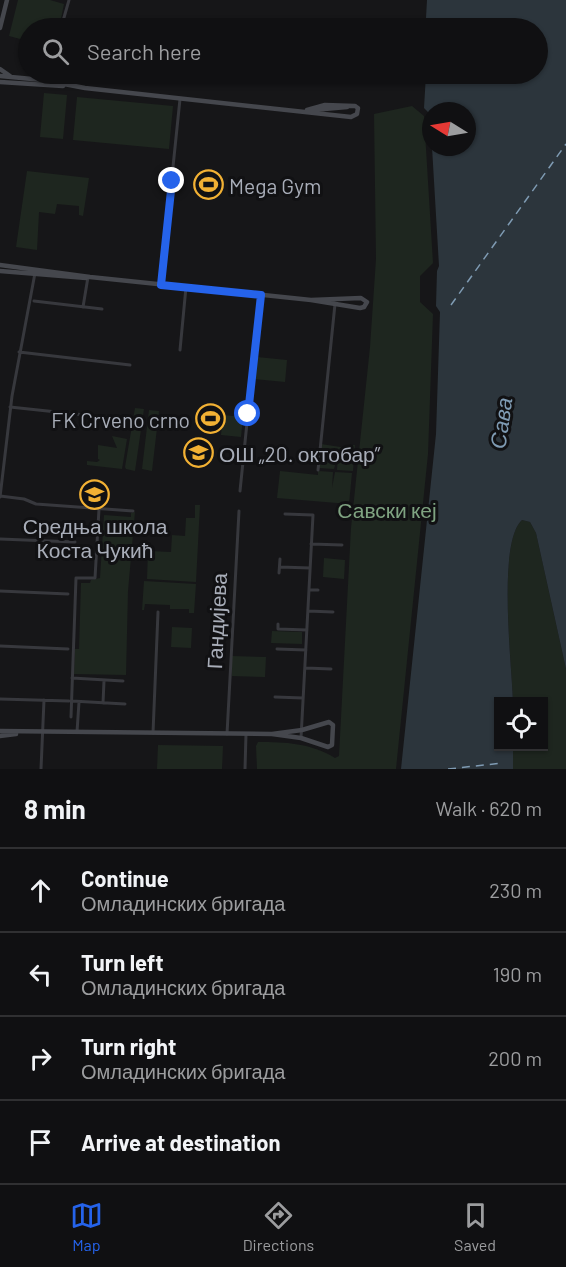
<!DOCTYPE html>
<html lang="en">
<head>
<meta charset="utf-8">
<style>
  body { margin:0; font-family:Barlow,sans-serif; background:#1e1e20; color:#f1f3f6 }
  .controls { position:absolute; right:18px; bottom:18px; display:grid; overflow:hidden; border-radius:0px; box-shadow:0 2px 4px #0004 }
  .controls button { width:54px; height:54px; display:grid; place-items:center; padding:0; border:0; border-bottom:2px solid #303032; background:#101012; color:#f1f3f6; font:30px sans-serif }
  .compass { position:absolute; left:422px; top:102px; width:54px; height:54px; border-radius:50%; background:#101012; box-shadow:0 2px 4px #0004; rotate:281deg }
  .stop { position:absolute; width:18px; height:18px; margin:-14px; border:4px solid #2563eb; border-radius:50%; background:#fff }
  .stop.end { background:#2563eb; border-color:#fff; box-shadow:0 2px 6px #0008 }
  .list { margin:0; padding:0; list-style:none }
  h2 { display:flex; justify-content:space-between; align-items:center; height:78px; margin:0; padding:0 24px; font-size:26px }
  h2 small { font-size:20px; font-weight:400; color:#9c9d9f }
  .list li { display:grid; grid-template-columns:39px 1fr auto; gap:18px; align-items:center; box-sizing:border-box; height:84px; padding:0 24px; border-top:2px solid #303032 }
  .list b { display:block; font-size:22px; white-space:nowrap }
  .list p { margin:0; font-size:20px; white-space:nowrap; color:#9c9d9f }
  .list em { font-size:20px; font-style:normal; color:#9c9d9f }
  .icon { flex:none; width:33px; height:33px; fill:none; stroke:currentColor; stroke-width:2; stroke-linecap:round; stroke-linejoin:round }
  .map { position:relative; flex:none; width:566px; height:769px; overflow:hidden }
  .search { position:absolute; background:#101012; box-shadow:0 2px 4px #0004; left:18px; right:18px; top:18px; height:66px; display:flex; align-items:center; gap:15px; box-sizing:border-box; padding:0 21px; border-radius:33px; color:#9c9d9f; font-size:22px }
  .sheet { height:414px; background:#101012 }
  nav { display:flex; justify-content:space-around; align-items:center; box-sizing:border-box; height:84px; border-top:2px solid #303032; background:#101012; font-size:16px; color:#9c9d9f }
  nav a { display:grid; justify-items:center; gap:3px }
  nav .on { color:#2563eb }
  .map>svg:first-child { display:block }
</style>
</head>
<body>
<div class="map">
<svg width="566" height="769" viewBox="0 0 566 769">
  <rect width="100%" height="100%" fill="#161618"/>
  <!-- green -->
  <path fill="#1e261f" d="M18 0H50L64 4 59 28H28V41L9 36Z
    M44 93 67 95 63 139 40 137Z
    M77 97 173 106 169 149 73 140Z
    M412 106 424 116 433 263 420 276V302L433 314 428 454 396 769H257L256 746 258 742C285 742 311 743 335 758L339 756 351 528 370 347 376 259 374 114Z
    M27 171 89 178 83 216 79 215V206L57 204 55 214 39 212 37 250 16 247Z
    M257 357 287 360 285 382 254 379Z
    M135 408 144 409 135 471 126 469 125 467Z
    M149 410 159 411 152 471 142 469Z
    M223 415 243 417 241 437 221 435Z
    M112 436 127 439 122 469 87 465V461L97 462 100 460 98 459V445L117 448Z
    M321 444 347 448 348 445H355L353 471 337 470 338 454 334 469 319 468Z
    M280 471 318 475V471L333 472 332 488 335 472 352 473 349 504 277 498Z
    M195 505H200L196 582 147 579 148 551 171 552 172 535 185 536 186 518H195Z
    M135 512 128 591 126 675 74 674 75 649H79L81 583H90L91 580 100 578 104 515 131 517V513Z
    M522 520 530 522 536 533 566 669V769H513V747L544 746V702L513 701C512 666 497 543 522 520Z
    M324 558 345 560 344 579 323 577Z
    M144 581 196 584 194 613H189V609H170V605L145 604 144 610H142Z
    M172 627 192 628 191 648 171 647Z
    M272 631 302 632V644L271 643Z
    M232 656 266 657 265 677 232 676Z
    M158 745 223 746 222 769H157Z"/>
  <!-- water -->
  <path fill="#2c353c" d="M427 0H566V669L536 533 530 522 522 520C497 543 512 666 513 701L498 702V746L513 747V769H401L436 434 440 312 436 306 437 271 439 266 432 147H467V111H431V132L430 114 424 108 426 74H538V28H430L426 18Z"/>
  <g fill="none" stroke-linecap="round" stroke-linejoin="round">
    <!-- ferry -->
    <path stroke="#7f9bb3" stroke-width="1.5" stroke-dasharray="8 6" stroke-linecap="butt" d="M451 305 566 144
      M448 769 503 763"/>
    <!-- street -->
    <path stroke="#37383d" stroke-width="3" d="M61 28 69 0
      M48 81 50 74
      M161 283 180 99
      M34 301 102 309
      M83 307 88 277
      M180 350 186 287
      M19 352 130 365
      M10 407 122 419
      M318 470 335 304
      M240 491 260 296
      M0 496 24 499 36 504 133 511
      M0 497 12 396 35 273
      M285 514 313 515 301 738
      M0 539 75 542
      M311 544 342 545
      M280 567 310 568
      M279 573 280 559
      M309 590H318
      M0 591 68 594
      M308 611 333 612
      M278 624V629L307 630
      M0 646 68 649
      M277 649 306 650
      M306 668 331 669
      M72 678 123 681
      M275 697 303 698
      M0 699 69 701
      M72 701 125 704
      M103 703 104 681
      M71 717 76 578H95L99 509
      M77 732 79 702
      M153 733 158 612
      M227 734 239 511
      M41 769 44 700
      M245 769 246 734"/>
    <!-- secondary -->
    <path stroke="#45474d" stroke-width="4.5" d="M0 28 7 0
      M0 69 10 76
      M0 76 43 80 85 88 351 117 357 114 358 108 355 106
      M0 82 63 86
      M307 110 325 105 355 106
      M313 110 347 107
      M0 265 90 277 311 300 360 308 364 307 367 302 361 298 311 300
      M0 271 86 278
      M0 731 272 734 302 730 329 722 333 725 332 745 328 747 301 738 272 734
      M0 736 16 734"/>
  </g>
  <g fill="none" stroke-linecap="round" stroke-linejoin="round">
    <!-- route -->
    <path stroke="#2563eb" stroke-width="8" d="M172 181 161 285 261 295 248 414"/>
  </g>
  <!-- icons -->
  <defs>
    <symbol id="stadium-ring" viewBox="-11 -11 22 22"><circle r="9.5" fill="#111113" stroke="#f2b134" stroke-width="1.5"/><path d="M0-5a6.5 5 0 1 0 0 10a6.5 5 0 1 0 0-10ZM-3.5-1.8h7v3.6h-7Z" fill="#f2b134"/></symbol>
    <symbol id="school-ring" viewBox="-11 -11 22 22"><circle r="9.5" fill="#111113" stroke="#f2b134" stroke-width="1.5"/><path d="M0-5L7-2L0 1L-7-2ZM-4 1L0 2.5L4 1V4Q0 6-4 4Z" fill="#f2b134"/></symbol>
  </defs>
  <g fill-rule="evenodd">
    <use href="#stadium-ring" x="192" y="168" width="33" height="33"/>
    <use href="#stadium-ring" x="194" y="402" width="33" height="33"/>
    <use href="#school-ring" x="182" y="436" width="33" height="33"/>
    <use href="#school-ring" x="78" y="478" width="33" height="33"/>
  </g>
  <g text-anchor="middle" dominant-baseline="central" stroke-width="6" stroke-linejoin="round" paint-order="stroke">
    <!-- poi labels -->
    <g font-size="21" fill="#a8adb8" stroke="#111113" text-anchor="start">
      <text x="229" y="185">Mega Gym</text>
      <text x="190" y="419" text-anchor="end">FK Crveno crno</text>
      <text x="219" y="453">ОШ „20. октобар”</text>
      <text x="95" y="525" text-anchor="middle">Средња школа<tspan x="95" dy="24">Коста Чукић</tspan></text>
    </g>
    <!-- park labels -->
    <g font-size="21" fill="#7fa381" stroke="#111113">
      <text x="387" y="509">Савски кеј</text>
    </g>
    <!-- street labels -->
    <g font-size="21" fill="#a8adb8" stroke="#111113">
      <text transform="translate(216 621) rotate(-87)">Гандијева</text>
    </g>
    <!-- water labels -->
    <g font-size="22" font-style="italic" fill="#7f9bb3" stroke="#111113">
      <text transform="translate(500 423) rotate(-82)">Сава</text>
    </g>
  </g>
</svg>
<div class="controls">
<button><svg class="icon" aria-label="locate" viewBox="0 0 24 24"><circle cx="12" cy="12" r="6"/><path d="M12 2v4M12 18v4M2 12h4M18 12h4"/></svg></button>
</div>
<svg class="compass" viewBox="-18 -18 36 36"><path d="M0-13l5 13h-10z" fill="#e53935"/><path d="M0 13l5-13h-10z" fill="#9c9d9f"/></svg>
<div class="stop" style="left:248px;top:414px"></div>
<div class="stop end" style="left:172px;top:181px"></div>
<div class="search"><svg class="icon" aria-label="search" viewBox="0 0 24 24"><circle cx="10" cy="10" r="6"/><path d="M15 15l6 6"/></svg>Search here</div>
</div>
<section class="sheet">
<h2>8 min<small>Walk · 620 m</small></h2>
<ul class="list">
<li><svg class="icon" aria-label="ahead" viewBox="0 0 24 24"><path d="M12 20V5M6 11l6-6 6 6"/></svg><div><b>Continue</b><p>Омладинских бригада</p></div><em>230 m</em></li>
<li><svg class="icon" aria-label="left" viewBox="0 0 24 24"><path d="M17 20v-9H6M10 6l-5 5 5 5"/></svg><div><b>Turn left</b><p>Омладинских бригада</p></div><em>190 m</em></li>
<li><svg class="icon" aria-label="right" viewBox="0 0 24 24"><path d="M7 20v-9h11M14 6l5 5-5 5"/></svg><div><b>Turn right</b><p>Омладинских бригада</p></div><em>200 m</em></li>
<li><svg class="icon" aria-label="arrive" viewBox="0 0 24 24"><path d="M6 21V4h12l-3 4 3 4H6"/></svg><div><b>Arrive at destination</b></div></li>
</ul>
</section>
<nav>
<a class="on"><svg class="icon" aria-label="map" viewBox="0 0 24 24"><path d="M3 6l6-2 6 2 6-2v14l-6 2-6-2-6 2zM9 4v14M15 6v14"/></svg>Map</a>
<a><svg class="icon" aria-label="directions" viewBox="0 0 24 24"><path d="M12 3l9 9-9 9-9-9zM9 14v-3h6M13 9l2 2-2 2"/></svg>Directions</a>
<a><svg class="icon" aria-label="saved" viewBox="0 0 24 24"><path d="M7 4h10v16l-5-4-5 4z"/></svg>Saved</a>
</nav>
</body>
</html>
